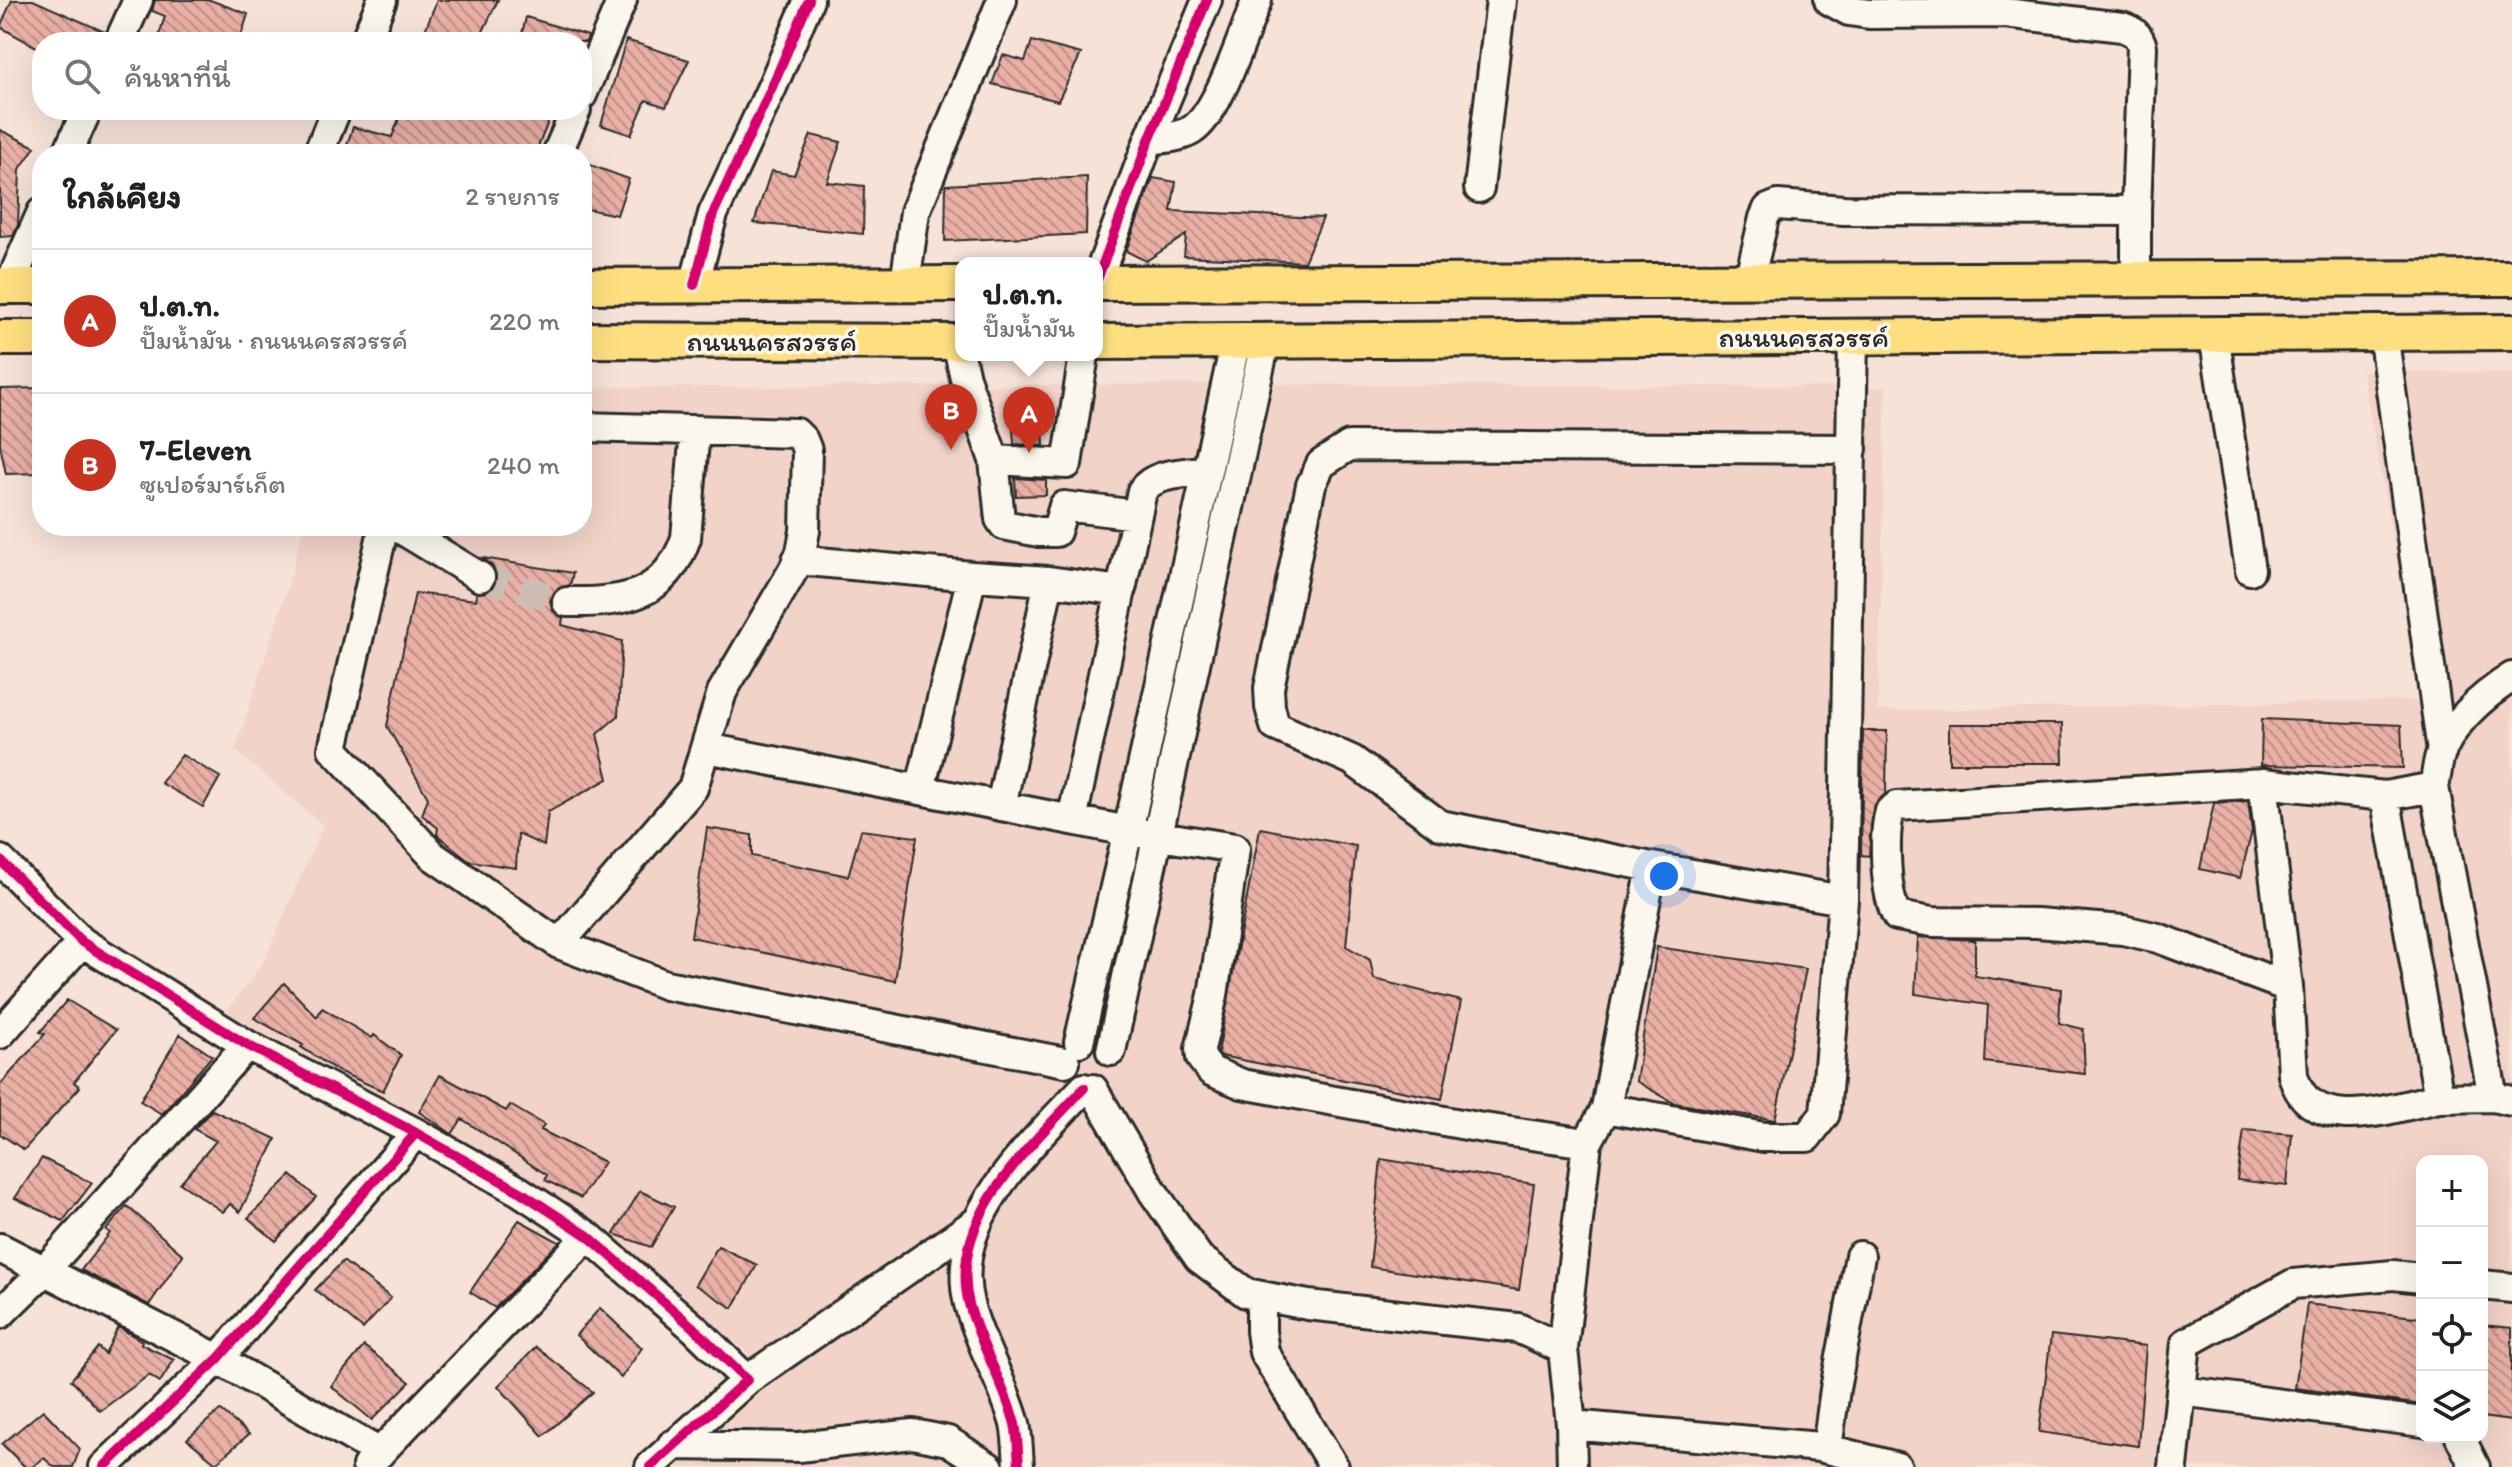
<!DOCTYPE html>
<html lang="th">
<head>
<meta charset="utf-8">
<style>
  body { margin:0; font-family:Itim,"Playpen Sans Thai",sans-serif; background:#f6f6f6; color:#222 }
  .controls { position:absolute; right:24px; bottom:24px; display:grid; overflow:hidden; border-radius:16px; box-shadow:0 8px 32px #0002 }
  .controls button { width:72px; height:72px; display:grid; place-items:center; padding:0; border:0; border-bottom:2px solid #e0e0e0; background:#fff; color:#222; font:40px sans-serif }
  .you { position:absolute; left:1664px; top:876px; width:28px; height:28px; margin:-20px; border:6px solid #fff; border-radius:50%; background:#1a73e8; box-shadow:0 0 0 12px #1a73e833 }
  .badge { display:grid; place-items:center; width:52px; height:52px; border-radius:50%; background:#c8321e; color:#fff; font-size:26px; font-weight:700 }
  .pin { position:absolute; translate:-50% -66px; filter:drop-shadow(0 2px 4px #0008) }
  .pin::after { content:''; position:absolute; top:42px; width:28px; height:24px; background:inherit; clip-path:polygon(0 0,100% 0,50% 100%) }
  .popup { position:absolute; left:955px; top:257px; width:148px; height:104px; box-sizing:border-box; display:grid; place-content:center; border-radius:16px; background:#fff; filter:drop-shadow(0 2px 6px #0005); font-size:26px; white-space:nowrap; color:#767676 }
  .popup b { font-size:30px; color:#222 }
  .popup::after { content:''; position:absolute; left:50%; top:100%; margin-left:-16px; border:16px solid transparent; border-top-color:#fff }
  .list { margin:0; padding:0; list-style:none }
  h2 { display:flex; justify-content:space-between; align-items:center; height:104px; margin:0; padding:0 32px; font-size:34px }
  h2 small { font-size:26px; font-weight:400; color:#767676 }
  .list li { display:grid; grid-template-columns:52px 1fr auto; gap:24px; align-items:center; box-sizing:border-box; height:144px; padding:0 32px; border-top:2px solid #e0e0e0 }
  .list b { display:block; font-size:30px; white-space:nowrap }
  .list p { margin:0; font-size:26px; white-space:nowrap; color:#767676 }
  .list em { font-size:26px; font-style:normal; color:#767676 }
  .icon { flex:none; width:44px; height:44px; fill:none; stroke:currentColor; stroke-width:2; stroke-linecap:round; stroke-linejoin:round }
  .map { position:relative; flex:none; width:2512px; height:1467px; overflow:hidden }
  .search { position:absolute; background:#fff; box-shadow:0 8px 32px #0002; left:32px; top:32px; width:560px; height:88px; display:flex; align-items:center; gap:20px; box-sizing:border-box; padding:0 28px; border-radius:32px; color:#767676; font-size:30px }
  .panel { position:absolute; background:#fff; box-shadow:0 8px 32px #0002; left:32px; top:144px; width:560px; height:392px; border-radius:32px }
  .map>svg:first-child { display:block }
</style>
</head>
<body>
<div class="map">
<svg width="2512" height="1467" viewBox="0 0 2512 1467">
  <defs>
    <pattern id="building-back-hatch" width="6" height="6" patternUnits="userSpaceOnUse" patternTransform="scale(2)"><rect width="6" height="6" fill="#eab0a5"/><path d="M-1 5l2 2M0 0l6 6M5-1l2 2" fill="none" stroke="#be8f87"/></pattern>
  </defs>
  <rect width="100%" height="100%" fill="#f6e2d7"/>
  <filter id="ink" filterUnits="userSpaceOnUse"><feTurbulence type="fractalNoise" baseFrequency=".0125" numOctaves="2"/><feDisplacementMap in="SourceGraphic" scale="16" xChannelSelector="R" yChannelSelector="G"/><feConvolveMatrix kernelMatrix="1 2 1 2 8 2 1 2 1" color-interpolation-filters="sRGB"/></filter>
  <g filter="url(#ink)">
    <!-- built -->
    <path fill="#f2d3c8" fill-rule="evenodd" d="M2362 371 2512 373V1467H650L749 1354 623 1247 329 1080 227 1011 264 961 323 825 235 750 287 590 304 526H582V388L1201 384 1886 387 1878 711 2422 700ZM2422 1161H2482V1437H2422Z"/>
    <!-- building -->
    <path fill="url(#building-back-hatch)" stroke="#2b2b2b" stroke-width="2" d="M12 0H33L105 32 102 42H42V50L0 27Z
      M155 0H210L248 14 239 42H157L165 16 152 11Z
      M437 0H498L478 42H447L424 33Z
      M526 17 588 36 586 42H520Z
      M626 40 689 60 666 107 646 100 631 135 601 125Z
      M1032 41 1081 54 1058 101 992 84 1003 55 1025 61Z
      M402 110H448L466 118 468 110H553L535 154H344L353 127 392 137Z
      M0 130 35 147 20 169 18 225 13 236 0 237Z
      M811 135 841 142 827 182 864 186 863 234 754 223 771 171 794 175Z
      M582 162 629 179 617 215 582 208Z
      M1087 177 1086 234 945 241 946 185Z
      M1153 178 1176 182 1171 211 1323 218 1304 262 1184 256 1186 235 1146 261 1126 251Z
      M42 388V473L6 474 0 445V389Z
      M1042 410 1044 446 1014 444 1012 412Z
      M1015 478 1046 480V495L1016 496Z
      M483 558 573 573 570 585 558 588 550 601 553 611 563 618 562 625 622 641 618 716 597 734 608 779 548 812 544 846 518 834 516 868 470 861 437 835 438 828 422 815 428 798 387 726 415 593 476 600 477 593 489 591 497 578 494 568Z
      M2262 719 2401 725 2403 768 2261 765Z
      M1949 724H2062L2063 763H1949Z
      M1863 731H1887L1886 793 1873 807 1869 856 1861 855Z
      M182 755 220 777 203 807 161 783Z
      M2248 801 2252 831 2240 878 2200 869 2214 803Z
      M707 828 752 835V856L848 876 861 830 917 837 895 981 691 937Z
      M1260 828 1356 846 1346 946 1370 960 1374 979 1461 1001 1442 1099 1221 1056 1218 1053Z
      M1918 937 1975 940V976L2061 989 2059 1023 2083 1029 2085 1074 1985 1062 1988 1005 1915 994Z
      M1657 947 1806 969 1775 1120 1674 1103 1636 1081Z
      M284 983 317 1017 322 1008 372 1038 374 1035 401 1055 383 1091 338 1071 301 1047 303 1045 254 1018Z
      M67 1000 116 1030 74 1082 80 1087 24 1150 0 1134V1085L45 1034 40 1032Z
      M180 1034 212 1056 162 1114 140 1101Z
      M440 1075 506 1111 510 1105 544 1125 541 1130 604 1162 581 1198 545 1180 547 1175 462 1119 452 1134 419 1112Z
      M212 1110 276 1139 240 1212 230 1204 223 1212 180 1183 216 1141 194 1129Z
      M2244 1130 2292 1134 2287 1186 2237 1180Z
      M42 1158 92 1183 63 1221 15 1198Z
      M1381 1159 1534 1184 1519 1290 1370 1267Z
      M291 1175 316 1197 276 1241 248 1218Z
      M640 1191 674 1207 651 1247 614 1234Z
      M127 1206 183 1255 149 1305 81 1270 110 1233 106 1230Z
      M519 1220 559 1242 495 1308 470 1292Z
      M718 1246 757 1265 733 1308 695 1285Z
      M343 1261 391 1298 363 1329 315 1290Z
      M2307 1304 2422 1318V1405L2295 1388Z
      M600 1308 642 1348 621 1378 576 1335Z
      M2482 1325 2512 1328V1421L2482 1417Z
      M118 1327 142 1341 141 1344 174 1360 160 1382 149 1375 100 1411 71 1380 98 1347 105 1354Z
      M2051 1335 2146 1346 2138 1446 2039 1432Z
      M364 1346 410 1382 372 1420 331 1386Z
      M536 1347 593 1392 543 1436 498 1386Z
      M43 1410 80 1449 73 1467H54L44 1458 32 1467H25L2 1444Z
      M220 1410 249 1434 216 1463 187 1439Z"/>
    <g fill="none" stroke-linecap="round" stroke-linejoin="round">
      <!-- minor-tunnel -->
      <path stroke="#cdbdb5" stroke-width="28" stroke-dasharray="28 14" stroke-linecap="butt" d="M480 577 567 602"/>
      <defs>
        <path id="minor" d="M1829 0 1849 11 1869 14 2005 13 2122 27C2133 31 2139 34 2142 47L2136 211
          M119 42 138 0
          M365 42 382 0
          M582 95 622 0
          M1149 140C1163 138 1179 138 1192 130 1219 113 1244 31 1257 0
          M67 154 87 110
          M318 154 336 110
          M557 154 576 110
          M1479 188 1501 0
          M1097 280 1149 140 1207 0
          M1749 281 1764 218 1768 209 1778 205 1844 210 2136 211V279
          M905 284 915 212 1002 0
          M694 285 713 214 772 87 809 0
          M9 286 42 212
          M2383 333 2442 751
          M2214 335 2250 570
          M957 342 965 378 994 460 1067 464 1084 355
          M994 460 1000 519 1004 525 1039 532H1056L1064 506 1137 515
          M384 526 333 749 433 856 559 944 666 985 1065 1062
          M396 526 480 577
          M797 560 972 576 920 790
          M972 576 1049 581
          M567 602C623 603 666 597 686 538L695 430
          M2512 677C2484 695 2456 718 2442 750 2437 760 2437 775 2434 787L2493 1097 2512 1101
          M707 748 1128 831 1235 848 1213 995 1200 1049 1201 1058 1211 1071 1242 1084 1477 1127 1587 1143
          M2263 783 2288 987 2293 1075C2310 1139 2394 1107 2439 1098L2385 796
          M1001 806 1049 581 1121 591
          M1072 820 1142 491C1154 472 1187 474 1207 470
          M0 860 82 942 247 1045 416 1133 519 1191 588 1236 696 1330 747 1380 650 1467
          M1843 900 1652 867 1440 825 1352 760 1275 726 1270 707 1269 688 1311 485 1321 464 1349 446 1852 449
          M559 944 693 788 722 692 794 569 801 552 805 531 807 450 803 440 796 433 582 427
          M2288 987 2158 938 2123 930 2037 923 1932 922 1897 916C1885 895 1883 834 1890 811L1897 806 2263 783 2385 796 2434 787
          M0 1034 82 942
          M1079 1042 1128 831 1236 340
          M1111 1051 1265 342
          M1093 1089 1153 1192 1199 1258 1246 1293 1308 1305 1518 1328 1563 1349 1571 1425 1820 1447 1897 1467
          M2439 1098 2493 1097
          M1606 1108 1764 1137H1807L1825 1114 1843 900 1853 337
          M0 1248 218 1359 380 1453
          M2482 1285 2512 1288
          M1261 1296V1331L1264 1352 1334 1467
          M0 1314 44 1271 247 1045
          M1563 1349 1587 1143 1606 1108 1652 867
          M747 1380 975 1223
          M2181 1391 2422 1422
          M1571 1425 1572 1467
          M2460 1437 2475 1467
          M672 1445 799 1447 913 1434 948 1441 989 1467
          M1827 1449 1835 1389 1860 1256
          M367 1466 588 1236
          M104 1467 218 1359 416 1133
          M1019 1467C1018 1453 1018 1438 1015 1424 1004 1383 980 1346 969 1304 947 1218 1032 1145 1084 1088
          M2173 1467 2186 1343 2293 1284 2393 1275 2422 1278"/>
        <path id="major" d="M1097 283 2512 278
          M0 286H42
          M582 286 961 284
          M0 338H42
          M582 340 961 342
          M1097 342 2512 332"/>
      </defs>
      <!-- minor casing -->
      <use href="#minor" stroke="#2b2b2b" stroke-width="34"/>
      <!-- major casing -->
      <use href="#major" stroke="#2b2b2b" stroke-width="40"/>
      <!-- minor -->
      <use href="#minor" stroke="#fbf7ec" stroke-width="28"/>
      <!-- major -->
      <use href="#major" stroke="#fedf80" stroke-width="34"/>
      <defs>
        <path id="cycleway" d="M1097 280 1149 140 1207 0
          M694 285 713 214 772 87 809 0
          M0 860 82 942 247 1045 416 1133 519 1191 588 1236 696 1330 747 1380 650 1467
          M104 1467 218 1359 416 1133
          M1019 1467C1018 1453 1018 1438 1015 1424 1004 1383 980 1346 969 1304 947 1218 1032 1145 1084 1088"/>
      </defs>
      <!-- cycleway casing -->
      <use href="#cycleway" stroke="#fbf7ec" stroke-width="15"/>
      <!-- cycleway -->
      <use href="#cycleway" stroke="#d6006c" stroke-width="10"/>
    </g>
  </g>
  <g text-anchor="middle" dominant-baseline="central" stroke-width="7" stroke-linejoin="round" paint-order="stroke">
    <!-- street labels -->
    <g font-size="28" fill="#2b2b2b" stroke="#fbf7ec">
      <text x="1804" y="337">ถนนนครสวรรค์</text>
      <text x="772" y="341">ถนนนครสวรรค์</text>
    </g>
  </g>
</svg>
<div class="controls">
<button>+</button>
<button>−</button>
<button><svg class="icon" aria-label="locate" viewBox="0 0 24 24"><circle cx="12" cy="12" r="6"/><path d="M12 2v4M12 18v4M2 12h4M18 12h4"/></svg></button>
<button><svg class="icon" aria-label="layers" viewBox="0 0 24 24"><path d="M12 4l9 5-9 5-9-5zM3 14l9 5 9-5"/></svg></button>
</div>
<div class="you"></div>
<div class="pin badge" style="left:1029px;top:453px">A</div>
<div class="popup"><b>ป.ต.ท.</b>ปั๊มน้ำมัน</div>
<div class="pin badge" style="left:951px;top:450px">B</div>
<div class="search"><svg class="icon" aria-label="search" viewBox="0 0 24 24"><circle cx="10" cy="10" r="6"/><path d="M15 15l6 6"/></svg>ค้นหาที่นี่</div>
<section class="panel">
<h2>ใกล้เคียง<small>2 รายการ</small></h2>
<ul class="list">
<li><span class="badge">A</span><div><b>ป.ต.ท.</b><p>ปั๊มน้ำมัน · ถนนนครสวรรค์</p></div><em>220 m</em></li>
<li><span class="badge">B</span><div><b>7-Eleven</b><p>ซูเปอร์มาร์เก็ต</p></div><em>240 m</em></li>
</ul>
</section>
</div>
</body>
</html>
